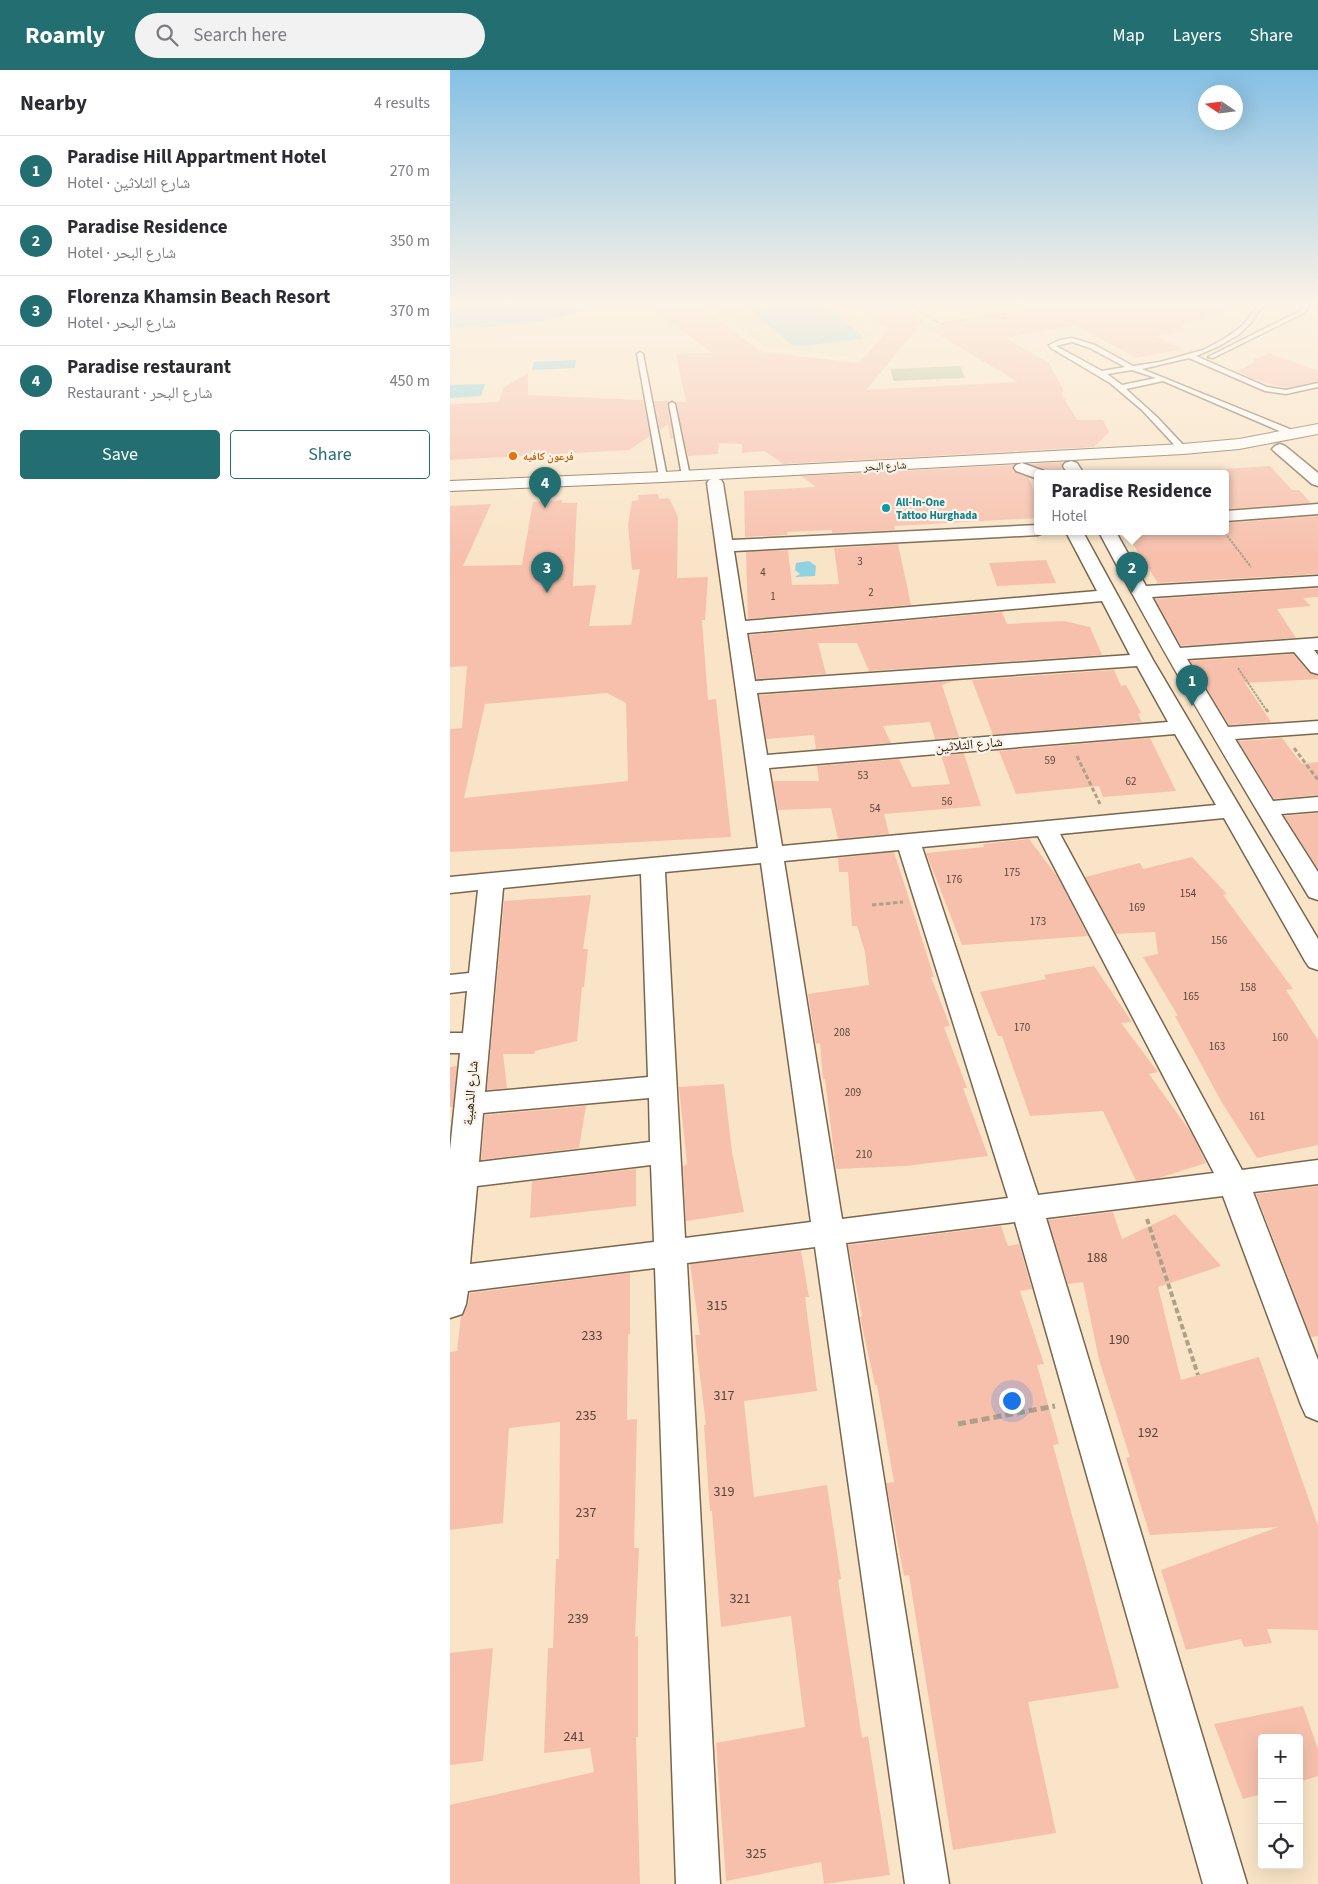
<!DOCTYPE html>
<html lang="en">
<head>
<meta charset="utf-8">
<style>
  body { margin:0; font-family:"Source Sans 3","Noto Naskh Arabic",sans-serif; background:#f2f2f3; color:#2b2b33 }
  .controls { position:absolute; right:15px; bottom:15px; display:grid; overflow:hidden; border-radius:5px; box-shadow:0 5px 20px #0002 }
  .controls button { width:45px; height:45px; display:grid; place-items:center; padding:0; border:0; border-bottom:1px solid #e1e1e2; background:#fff; color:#2b2b33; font:25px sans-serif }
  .compass { position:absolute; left:748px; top:15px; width:45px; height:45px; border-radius:50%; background:#fff; box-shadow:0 5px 20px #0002; rotate:283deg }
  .you { position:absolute; left:561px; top:1330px; width:18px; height:18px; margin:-12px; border:4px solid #fff; border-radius:50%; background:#1a73e8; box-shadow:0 0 0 8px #1a73e833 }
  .badge { display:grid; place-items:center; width:32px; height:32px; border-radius:50%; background:#226e71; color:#fff; font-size:16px; font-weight:700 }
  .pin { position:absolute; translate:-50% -41px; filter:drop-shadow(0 1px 2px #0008) }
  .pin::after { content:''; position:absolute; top:26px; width:18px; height:15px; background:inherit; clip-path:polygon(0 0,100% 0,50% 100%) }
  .popup { position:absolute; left:584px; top:400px; width:195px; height:65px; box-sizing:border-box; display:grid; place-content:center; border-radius:5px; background:#fff; filter:drop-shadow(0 1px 4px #0005); font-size:16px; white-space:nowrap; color:#7c7c81 }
  .popup b { font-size:19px; color:#2b2b33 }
  .popup::after { content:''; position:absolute; left:50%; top:100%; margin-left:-10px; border:10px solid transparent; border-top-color:#fff }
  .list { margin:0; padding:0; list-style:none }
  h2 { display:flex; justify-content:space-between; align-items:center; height:65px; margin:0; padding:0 20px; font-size:21px }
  h2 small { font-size:16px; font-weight:400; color:#7c7c81 }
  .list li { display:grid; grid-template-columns:32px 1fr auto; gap:15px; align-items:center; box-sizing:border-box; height:70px; padding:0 20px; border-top:1px solid #e1e1e2 }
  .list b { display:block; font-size:19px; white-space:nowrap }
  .list p { margin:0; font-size:16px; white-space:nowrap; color:#7c7c81 }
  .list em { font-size:16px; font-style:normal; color:#7c7c81 }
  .actions { display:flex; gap:10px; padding:15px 20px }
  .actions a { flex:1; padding:11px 0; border:1px solid #226e71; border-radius:5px; text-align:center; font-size:18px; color:#226e71 }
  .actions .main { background:#226e71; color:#fff }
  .icon { flex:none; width:28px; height:28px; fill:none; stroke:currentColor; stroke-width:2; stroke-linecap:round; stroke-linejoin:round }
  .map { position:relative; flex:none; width:868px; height:1814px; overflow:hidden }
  header { display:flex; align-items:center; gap:30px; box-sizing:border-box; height:70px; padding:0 25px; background:#226e71; color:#fff }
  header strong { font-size:24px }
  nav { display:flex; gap:28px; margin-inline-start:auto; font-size:18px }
  .search { width:350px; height:45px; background:#f2f2f3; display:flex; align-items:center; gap:12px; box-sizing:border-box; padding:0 18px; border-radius:28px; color:#7c7c81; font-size:19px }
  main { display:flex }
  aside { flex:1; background:#fff }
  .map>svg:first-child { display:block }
</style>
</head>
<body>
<header>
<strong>Roamly</strong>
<div class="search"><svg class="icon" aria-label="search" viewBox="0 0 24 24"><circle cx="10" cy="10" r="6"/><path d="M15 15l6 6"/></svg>Search here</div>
<nav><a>Map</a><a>Layers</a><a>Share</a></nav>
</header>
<main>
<aside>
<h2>Nearby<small>4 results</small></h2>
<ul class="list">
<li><span class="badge">1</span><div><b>Paradise Hill Appartment Hotel</b><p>Hotel · شارع الثلاثين</p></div><em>270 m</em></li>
<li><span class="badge">2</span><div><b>Paradise Residence</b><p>Hotel · شارع البحر</p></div><em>350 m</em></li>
<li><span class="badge">3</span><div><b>Florenza Khamsin Beach Resort</b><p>Hotel · شارع البحر</p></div><em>370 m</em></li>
<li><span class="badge">4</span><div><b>Paradise restaurant</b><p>Restaurant · شارع البحر</p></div><em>450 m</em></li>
</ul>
<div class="actions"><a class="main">Save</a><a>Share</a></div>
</aside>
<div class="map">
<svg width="868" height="1814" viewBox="0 0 868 1814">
  <rect width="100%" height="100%" fill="#f9e4c7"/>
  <!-- green -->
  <path fill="#b4c39c" d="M510 296 515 308 444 311 440 299Z"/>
  <!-- sand -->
  <path fill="#e7deb9" d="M257 232H291L342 275 353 276 411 269 412 265 369 232H381L425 263 396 286 316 277Z"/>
  <!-- water -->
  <path fill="#90d2e0" d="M0 232H161C106 251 58 260 0 257Z
    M291 232H369L412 265 411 269 352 276 342 275Z
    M126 290 125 298 82 300 84 292Z
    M35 314 31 326 0 328V315Z
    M359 491 366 496 365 506 345 507 350 504 345 500 346 493Z"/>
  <!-- building -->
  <path fill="#f7c0ad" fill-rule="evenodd" d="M193 232H245L312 282 409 293 439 259 396 232H445L474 250 416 320 568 312 477 258 592 237V232H789L790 239 730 255 736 260 706 266 732 279 687 288 625 255 556 268 599 293 614 321 611 323 627 350H653L659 362 644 377 333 394 315 381 292 383V374L269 373 268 384 238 386 225 332H236L226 284 262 283Z
    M819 283 868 301V311L836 318 803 309 787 301 804 293V289Z
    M78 303V325L193 330 200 366 179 380 0 390V334L49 332 53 318Z
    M204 331H219L217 334 223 369H220L218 354 210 360Z
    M613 392 611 397 616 404H598L595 399 580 394Z
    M564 395 562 399 564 402 578 407 588 429V448L444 456 445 460 382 463V460L337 462V465L295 467 294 421 366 417 351 406Z
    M820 396 842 420H849L861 433 776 439V399Z
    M208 424 209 429 219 428 228 447 227 508 258 507 255 550H252L258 630 266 629 281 767 0 782V659L12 658 17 596 0 597V436L41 434 13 496 72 495 83 432 112 430V433H127L123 516 146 515 139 556 181 555 190 499 182 500 178 455 182 431 189 430 188 425ZM157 623 176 633 178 711 14 728 35 634Z
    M868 446V504L708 513 675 462H776V453Z
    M448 474 461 535 298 549 296 482 338 480 342 515 389 514 384 478Z
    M596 490 606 513 547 516 539 493Z
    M868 518V527L853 528 861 536 827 539 846 568 731 576 705 529Z
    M552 542 557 554 614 551 640 557 652 585 419 601 407 573H368L376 604 307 609 299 565Z
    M843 584 860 603 868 606V609L795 613 821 652 779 655 740 591Z
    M664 600 671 616 676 615 691 643 688 644 692 652 543 665 522 610Z
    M503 611 492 615 509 667 485 669 480 652 433 656 441 673 366 679 364 665 316 669 309 625Z
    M700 668 726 721 653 727 649 716 566 724 549 681Z
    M832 668 852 694 868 692V725L824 729 788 671Z
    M514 684 531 736 434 744 439 764 388 769 381 738 328 740 323 711H369L367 696 449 689 462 717 500 714 491 685Z
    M868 743V799L834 746Z
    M579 769 607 806 638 866 512 875 476 783 534 777 533 774Z
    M444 782 484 907H481L500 956 494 957 517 1018H513L538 1086 456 1096 386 1099 375 1009H373L370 973 366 974 358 924 419 915 415 882 407 856H402L398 802H389L388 788Z
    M742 787 777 824 773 825 843 919 836 920 868 970V1075L807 1088 771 1031 725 946H728L693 887 708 884 705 862 666 864 635 807 690 793 693 799Z
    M141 825 133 879H138L134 917H132L127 971 85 981 84 984H53L57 1018 37 1020 54 831Z
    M644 896 682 952 671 953 708 1002 699 1004 742 1064 756 1093 709 1108 686 1111 653 1041 580 1046 552 966H548L530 922 596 909 594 905Z
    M7 996 3 1037H0V997Z
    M274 1014 282 1082 294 1142 236 1151 233 1096 237 1094 229 1017Z
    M136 1036 129 1078 31 1090 35 1045Z
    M186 1099V1136L80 1148 82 1111Z
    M868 1116V1266L861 1267 806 1124Z
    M663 1142 672 1169 725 1144 771 1196 708 1217 731 1310 809 1287 868 1456V1560L817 1559 822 1573 794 1577 791 1569 736 1580 711 1500 828 1457 700 1465 676 1388 680 1387 649 1290 633 1212 618 1214 598 1150Z
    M551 1156 558 1176 569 1174 582 1219 570 1221 594 1294 587 1295 609 1374 603 1375 669 1618 578 1632 606 1763 503 1780 459 1505 454 1506 436 1413 444 1412 427 1315H425L410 1247 412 1246 398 1175Z
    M351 1181 359 1227H355L367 1321 294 1331 304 1427 377 1415 391 1509 388 1510 412 1668 418 1666 440 1805 374 1814 371 1792 276 1811 266 1673 355 1657 341 1546 271 1557 262 1441H260L254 1355H256L245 1265H250L240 1194Z
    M180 1203V1264H178L177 1350 187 1349 184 1478H189L185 1567 188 1566V1667H186L190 1814H0V1735L144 1702 140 1678 94 1683 98 1578H103L106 1489H109L110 1352 59 1358 53 1453 0 1460V1282L7 1281 11 1246 18 1235 20 1223Z
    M43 1578 33 1691 0 1695V1583Z
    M853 1636 868 1679V1706L849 1712V1668H812V1724L793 1729 764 1654Z"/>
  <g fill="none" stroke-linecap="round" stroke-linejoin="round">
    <defs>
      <path id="lane" d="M811 232H818L810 239 800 254 788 265 769 276 746 286 817 317 836 320 868 313V317L836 324 815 321 739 288 692 299 847 362V366H841L713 311 676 319 707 347 737 379 730 381 692 340 660 313 601 278 599 275 610 270 622 268 645 275 683 296 710 292 753 280 774 269 792 256ZM622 272 640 278 675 297 652 301 606 276ZM682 300 706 308 672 315 657 304Z
        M849 232H855L859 237 854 243 763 288 758 287 850 241 853 237Z
        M190 282 193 284 217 407 213 409 209 407 187 284Z
        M222 332 225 334 240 406 236 408 232 406 219 334Z"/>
      <path id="street" d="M830 374 835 376 868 403V416L862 414 825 382 822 379 825 376Z
        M621 391 627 393 634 404H618L613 396 615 393Z
        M572 393 594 401 596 404H588V409L566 401 564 398 566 395Z
        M265 408 271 410 273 413 282 470 588 455V462H595L588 465 284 481 295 551 647 521 616 462H633L703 590 868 869V900L859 897 855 891 774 748 610 764 792 1100 868 1090V1114L803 1122 868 1290V1351L856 1346 851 1335 773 1126 596 1148 797 1814H753L565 1152 396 1173 499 1814H455L365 1177 237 1193 270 1814H226L205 1198 18 1221 16 1234 12 1244 0 1248V1080L10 983H0V963H13L17 921 0 923V905L19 903 28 820 0 823V807L308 778 257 413 259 410ZM652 531 680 585 305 611 297 563ZM687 596 718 652 317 685 307 623ZM725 664 766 735 332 776 319 698ZM588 766 764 1103 588 1125 472 777ZM449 780 558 1128 392 1149 334 791ZM311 793 361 1152 235 1168 215 802ZM191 804 198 1007 35 1022 53 818ZM199 1028 200 1072 29 1092 33 1043ZM201 1095 204 1172 20 1194 27 1116Z
        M868 434V444L776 451V441Z
        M649 462H666L696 516 868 506V516L702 527 730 578 868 568V580H864L868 585V604L861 602 844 582 737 589 778 657 868 651V663L785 669 823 731 868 727V741L831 744 868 802V830L859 827 856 822C784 703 714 585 649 462Z"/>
      <path id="secondary" d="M868 354V364L789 379 733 384 213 412 0 421V411L213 402 733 374 789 369Z"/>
    </defs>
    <!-- lane casing -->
    <use href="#lane" stroke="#79664d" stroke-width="3"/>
    <!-- street casing -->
    <use href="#street" stroke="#79664d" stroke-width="3"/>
    <!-- secondary casing -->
    <use href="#secondary" stroke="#79664d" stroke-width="2"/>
    <!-- path-far3 -->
    <path stroke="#b0a089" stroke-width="2" stroke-dasharray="2.5 1" stroke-linecap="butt" d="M457 232 490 254 559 243
      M460 234 467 232
      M775 463 801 497
      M788 598 817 641"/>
    <!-- path-far2 -->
    <path stroke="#b0a089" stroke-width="3" stroke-dasharray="4.5 2.5" stroke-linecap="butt" d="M816 639 818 642
      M844 678 868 710
      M627 686 650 734
      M422 835 453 832"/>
    <!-- path-far1 -->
    <path stroke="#b0a089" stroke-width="4" stroke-dasharray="5.5 3" stroke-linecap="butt" d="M697 1149 748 1305"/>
    <!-- path -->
    <path stroke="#b0a089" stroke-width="5" stroke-dasharray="8 4" stroke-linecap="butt" d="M508 1354 605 1336"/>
    <!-- lane -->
    <use href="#lane" fill="#fff" fill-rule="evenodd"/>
    <!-- street -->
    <use href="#street" fill="#fff" fill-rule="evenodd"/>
    <!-- secondary -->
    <use href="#secondary" fill="#fff" fill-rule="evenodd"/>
  </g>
  <!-- sky -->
  <linearGradient id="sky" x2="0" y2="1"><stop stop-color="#85c0e5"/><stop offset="0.48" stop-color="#fcf3e6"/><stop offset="1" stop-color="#fcf3e6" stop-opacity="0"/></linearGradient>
  <rect width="868" height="486" fill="url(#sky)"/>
  <!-- markers -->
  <circle fill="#e8710a" stroke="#fcf3e8" stroke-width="2" cx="63" cy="386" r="5"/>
  <circle fill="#0f9aa8" stroke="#fcf3e8" stroke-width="2" cx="436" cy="438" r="5"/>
  <g text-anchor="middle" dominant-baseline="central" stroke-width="4.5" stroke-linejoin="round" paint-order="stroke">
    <!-- far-food labels -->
    <g font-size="11" font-weight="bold" fill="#c56008" stroke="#fcf3e8" text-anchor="start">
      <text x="73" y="386">فرعون كافيه</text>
    </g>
    <!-- far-street labels -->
    <g font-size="11" fill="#231c11" stroke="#fcf3e8">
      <text transform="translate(435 396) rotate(-3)">شارع البحر</text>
    </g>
    <!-- far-culture labels -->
    <g font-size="11" font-weight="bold" fill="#0d838f" stroke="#fcf3e8" text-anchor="start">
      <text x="446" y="432">All-In-One<tspan x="446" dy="13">Tattoo Hurghada</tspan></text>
    </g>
    <!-- number labels -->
    <g font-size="11" fill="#584538">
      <text x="410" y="491">3</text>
      <text x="313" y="502">4</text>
      <text x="421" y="522">2</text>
      <text x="323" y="526">1</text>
      <text x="600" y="690">59</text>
      <text x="413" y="705">53</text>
      <text x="681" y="711">62</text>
      <text x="497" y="731">56</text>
      <text x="425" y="738">54</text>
      <text x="562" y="802">175</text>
      <text x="504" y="809">176</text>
      <text x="738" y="823">154</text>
      <text x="687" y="837">169</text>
      <text x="588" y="851">173</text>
      <text x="769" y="870">156</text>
      <text x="798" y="917">158</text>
      <text x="741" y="926">165</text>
      <text x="572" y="957">170</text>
      <text x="392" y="962">208</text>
      <text x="830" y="967">160</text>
      <text x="767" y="976">163</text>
      <text x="403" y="1022">209</text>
      <text x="807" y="1046">161</text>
      <text x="414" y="1084">210</text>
    </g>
    <!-- street labels -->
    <g font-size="14" fill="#231c11" stroke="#fcf3e8">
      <text transform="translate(519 675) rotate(-5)">شارع الثلاثين</text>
      <text transform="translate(21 1023) rotate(-85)">شارع الذهبية</text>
    </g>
    <!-- near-number labels -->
    <g font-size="14" fill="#584538">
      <text x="647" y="1188">188</text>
      <text x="267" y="1236">315</text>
      <text x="142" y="1266">233</text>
      <text x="669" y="1270">190</text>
      <text x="274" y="1326">317</text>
      <text x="136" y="1346">235</text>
      <text x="698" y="1363">192</text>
      <text x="274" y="1422">319</text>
      <text x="136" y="1443">237</text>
      <text x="290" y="1529">321</text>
      <text x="128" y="1549">239</text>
      <text x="124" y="1667">241</text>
      <text x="306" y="1784">325</text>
    </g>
  </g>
</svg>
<div class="controls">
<button>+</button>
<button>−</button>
<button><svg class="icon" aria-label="locate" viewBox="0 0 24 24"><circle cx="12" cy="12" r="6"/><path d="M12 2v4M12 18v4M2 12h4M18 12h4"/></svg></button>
</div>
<svg class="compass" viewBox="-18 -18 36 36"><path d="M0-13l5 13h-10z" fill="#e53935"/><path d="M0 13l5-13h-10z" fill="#7c7c81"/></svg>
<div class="you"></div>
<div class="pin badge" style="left:742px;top:636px">1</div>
<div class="pin badge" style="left:682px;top:523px">2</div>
<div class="popup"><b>Paradise Residence</b>Hotel</div>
<div class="pin badge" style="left:97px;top:523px">3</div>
<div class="pin badge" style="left:95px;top:438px">4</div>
</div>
</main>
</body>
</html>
